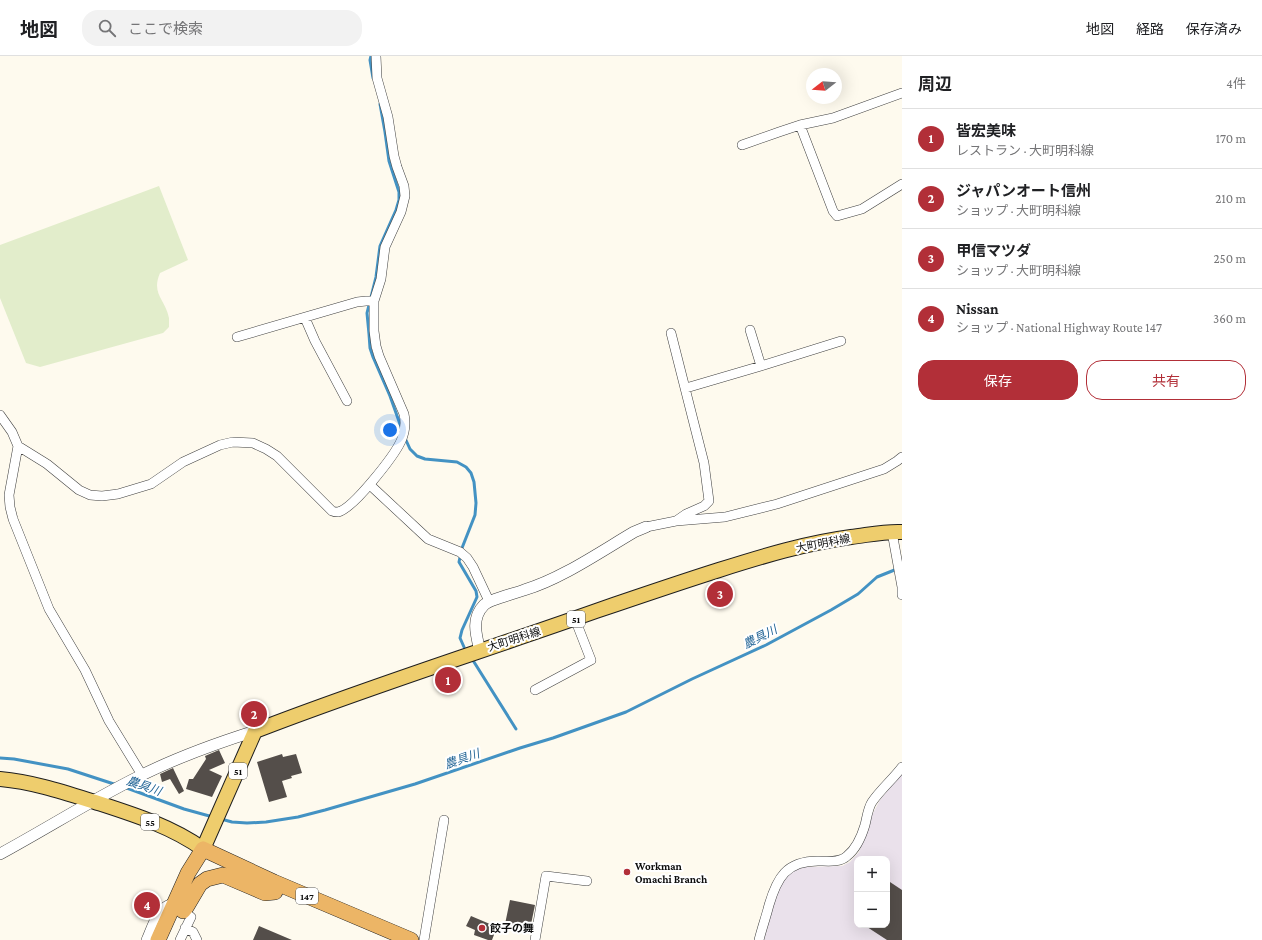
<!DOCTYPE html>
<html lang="ja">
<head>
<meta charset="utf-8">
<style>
  body { margin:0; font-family:"Crimson Pro","Noto Sans JP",serif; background:#f2f2f2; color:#202124 }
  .controls { position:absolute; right:12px; bottom:12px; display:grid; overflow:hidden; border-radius:8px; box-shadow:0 4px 16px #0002 }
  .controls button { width:36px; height:36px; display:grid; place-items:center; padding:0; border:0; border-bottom:1px solid #e0e0e0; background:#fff; color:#202124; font:20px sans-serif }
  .compass { position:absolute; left:806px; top:12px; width:36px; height:36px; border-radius:50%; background:#fff; box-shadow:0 4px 16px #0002; rotate:253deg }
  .you { position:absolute; left:390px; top:374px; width:14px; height:14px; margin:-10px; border:3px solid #fff; border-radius:50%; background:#1a73e8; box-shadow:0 0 0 6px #1a73e833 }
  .badge { display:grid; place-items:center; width:26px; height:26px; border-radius:50%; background:#b22f38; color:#fff; font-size:13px; font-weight:700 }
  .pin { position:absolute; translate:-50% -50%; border:2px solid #fff; box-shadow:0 1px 4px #0006 }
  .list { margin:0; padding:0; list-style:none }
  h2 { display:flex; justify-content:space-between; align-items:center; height:52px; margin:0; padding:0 16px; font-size:17px }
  h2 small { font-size:13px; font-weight:400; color:#757577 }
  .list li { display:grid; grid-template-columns:26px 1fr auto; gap:12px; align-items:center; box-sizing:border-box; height:60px; padding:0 16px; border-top:1px solid #e0e0e0 }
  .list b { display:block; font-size:15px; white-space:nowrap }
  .list p { margin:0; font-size:13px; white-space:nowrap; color:#757577 }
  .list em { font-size:13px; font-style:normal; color:#757577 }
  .actions { display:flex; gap:8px; padding:12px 16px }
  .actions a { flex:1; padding:9px 0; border:1px solid #b22f38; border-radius:16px; text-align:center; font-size:14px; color:#b22f38 }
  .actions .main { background:#b22f38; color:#fff }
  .icon { flex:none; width:22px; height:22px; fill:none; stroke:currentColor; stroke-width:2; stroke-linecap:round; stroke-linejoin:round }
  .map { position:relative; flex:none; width:902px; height:884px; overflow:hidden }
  header { display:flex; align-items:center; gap:24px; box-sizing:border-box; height:56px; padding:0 20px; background:#fff; border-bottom:1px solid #e0e0e0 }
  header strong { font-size:19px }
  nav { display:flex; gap:22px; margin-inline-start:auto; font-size:14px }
  .search { width:280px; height:36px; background:#f2f2f2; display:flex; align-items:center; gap:10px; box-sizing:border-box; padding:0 14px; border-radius:16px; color:#757577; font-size:15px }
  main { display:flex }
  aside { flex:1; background:#fff }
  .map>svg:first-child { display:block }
</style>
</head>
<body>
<header>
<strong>地図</strong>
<div class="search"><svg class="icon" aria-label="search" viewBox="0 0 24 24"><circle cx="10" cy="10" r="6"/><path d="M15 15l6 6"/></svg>ここで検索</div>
<nav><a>地図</a><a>経路</a><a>保存済み</a></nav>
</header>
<main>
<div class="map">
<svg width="902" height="884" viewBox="0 0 902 884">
  <rect width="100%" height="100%" fill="#fefaee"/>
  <!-- industrial -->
  <path fill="#eae1eb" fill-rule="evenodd" d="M902 717V884H764L776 839 786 821 799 811 842 810 850 806 859 796 872 759 880 744ZM857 803H887V869H857Z"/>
  <!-- pitch -->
  <path fill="#e2edcb" d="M159 130 188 204 160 217C151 238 165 243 169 262 169 264 169 268 169 271L163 277 40 311 26 307 0 242V189Z"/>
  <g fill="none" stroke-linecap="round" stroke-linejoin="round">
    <!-- stream -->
    <path stroke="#4392c3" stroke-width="3" d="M371 0 370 4 373 22
      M380 48 385 76 389 105 399 136V144L396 154 380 190 376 221 367 257 369 278 370 292 373 301 390 340 401 371
      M405 382 410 393 417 400 425 403 457 406 466 411 471 417 474 426 476 447 475 459 462 492 459 506 476 535 477 541 462 574 460 582 464 591
      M474 606 516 673
      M0 702 14 703 68 713 117 729
      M124 731 184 753 213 761
      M221 763 232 766 247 767 266 766 298 761 325 754 415 728 520 692 553 682 626 656 692 623 766 589 831 554 858 538 877 521 897 513"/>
  </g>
  <!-- building -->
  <path fill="#544e4a" d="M455 615 458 626 442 632 439 621Z
    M219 694 225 707 209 714 222 720 212 741 186 733 189 723H193L206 703 205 700Z
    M282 698 283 701 296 698 302 717 291 720 292 722 282 725 287 741 269 746 257 706Z
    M173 712 184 735 179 738 170 723 162 726 160 718Z
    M887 824 902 834V884H887L864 869H887Z
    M510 844 535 849 529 878 504 873Z
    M471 860 497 871 492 884H488L474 879 475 874 466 870Z
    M259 870 292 884H253Z"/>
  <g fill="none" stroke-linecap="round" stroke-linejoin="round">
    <defs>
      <path id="minor" d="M800 69 833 155 837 160 862 153 902 128
        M742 89 779 76 800 69 833 62 902 37
        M305 262 315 285 347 345
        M750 274 761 310
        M671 277 704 407 709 445 704 450 686 458 676 465
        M237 281 357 246 366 245H374
        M686 332 761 310 841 285
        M0 359 12 376 18 390 9 439 10 451 13 463 49 553 85 614 109 665 142 719
        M18 390 47 408 79 434 90 439 102 440 118 438 151 428 183 406 220 389 233 386 253 387 266 393 277 400 332 455C334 456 335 456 338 456 353 453 394 400 401 385 405 376 406 367 404 358L379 300 376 290 374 275V245L381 223 385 191 401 156 405 140 404 130 397 111 394 100 388 61 377 22 376 0
        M370 429 428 483 460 496 467 502 473 511 489 545
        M646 471 676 465 725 461 777 448 884 413 897 405 902 401
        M892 476 902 531V539
        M535 634 591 604 575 563
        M185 872 193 876 197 884
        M146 884C152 871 156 853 170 848L174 850
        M180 884 191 861 183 855
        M424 884 444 764
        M535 884 546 820 587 825
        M759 884C762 872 766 861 769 849 777 822 786 805 818 805 827 805 840 807 847 800 856 793 862 779 865 769 867 761 868 752 872 746 881 733 893 723 902 711"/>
      <path id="tertiary" d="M480 595C476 579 471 562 484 549 490 543 514 538 524 534 561 523 600 496 634 476L646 471
        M0 798C46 773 90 745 136 722 175 702 214 688 255 675"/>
      <path id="primary" d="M0 723C33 726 63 736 95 746 132 758 171 770 203 793L255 675C368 631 483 595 596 555 637 541 678 527 719 514 763 500 806 487 851 481 868 479 885 475 902 476"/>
      <path id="trunk" d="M203 793 274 826 411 884
        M183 855 187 850 200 828 207 823 223 819 265 837 275 836
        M158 884 188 817 203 793"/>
    </defs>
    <!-- minor casing -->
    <use href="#minor" stroke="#404040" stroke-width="10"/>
    <!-- tertiary casing -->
    <use href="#tertiary" stroke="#404040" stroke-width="12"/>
    <!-- primary casing -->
    <use href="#primary" stroke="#1e1e1e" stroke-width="16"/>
    <!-- trunk casing -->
    <use href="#trunk" stroke="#1e1e1e" stroke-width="16"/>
    <!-- minor -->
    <use href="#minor" stroke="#fff" stroke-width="9"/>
    <!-- tertiary -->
    <use href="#tertiary" stroke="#fff" stroke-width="11"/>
    <!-- primary -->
    <use href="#primary" stroke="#eecd6d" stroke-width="14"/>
    <!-- trunk -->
    <use href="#trunk" stroke="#ecb566" stroke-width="15"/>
  </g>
  <!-- markers -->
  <g fill="#b22f38" stroke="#fff" stroke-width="1.5">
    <circle cx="627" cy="816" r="4"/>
    <circle cx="482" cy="872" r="4"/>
  </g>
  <g text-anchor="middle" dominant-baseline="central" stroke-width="4" stroke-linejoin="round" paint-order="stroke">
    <!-- shield labels -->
    <g fill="#fff" stroke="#565656" stroke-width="1">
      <rect x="567" y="555" width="18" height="16" rx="3"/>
      <rect x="229" y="707" width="18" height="16" rx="3"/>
      <rect x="141" y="758" width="18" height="16" rx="3"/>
      <rect x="296" y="832" width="22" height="16" rx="3"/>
    </g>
    <g font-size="10" font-weight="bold" fill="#0d0d0d">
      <text x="576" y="563">51</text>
      <text x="238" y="715">51</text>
      <text x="150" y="766">55</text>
      <text x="307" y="840">147</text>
    </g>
    <!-- street labels -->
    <g font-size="11" fill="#0d0d0d" stroke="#fff">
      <text transform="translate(823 487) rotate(-11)">大町明科線</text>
      <text transform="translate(514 583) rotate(-18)">大町明科線</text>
    </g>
    <!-- poi labels -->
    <g font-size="11" font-weight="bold" fill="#0d0d0d" stroke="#fff" text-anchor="start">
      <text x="635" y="810">Workman<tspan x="635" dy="13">Omachi Branch</tspan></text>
      <text x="490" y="872">餃子の舞</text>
    </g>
    <!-- water labels -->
    <g font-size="12" font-style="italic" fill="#206395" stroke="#fff">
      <text transform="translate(760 581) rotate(-27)">農具川</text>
      <text transform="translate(462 703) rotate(-19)">農具川</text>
      <text transform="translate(144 730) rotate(19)">農具川</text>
    </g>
  </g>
</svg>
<div class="controls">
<button>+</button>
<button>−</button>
</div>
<svg class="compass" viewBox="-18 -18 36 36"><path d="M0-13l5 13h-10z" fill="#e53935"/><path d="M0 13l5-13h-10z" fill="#757577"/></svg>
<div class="you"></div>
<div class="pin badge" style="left:448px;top:624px">1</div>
<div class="pin badge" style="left:254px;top:658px">2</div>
<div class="pin badge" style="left:720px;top:538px">3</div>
<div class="pin badge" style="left:147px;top:849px">4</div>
</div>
<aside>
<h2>周辺<small>4件</small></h2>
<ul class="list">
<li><span class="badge">1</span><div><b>皆宏美味</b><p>レストラン · 大町明科線</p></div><em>170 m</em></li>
<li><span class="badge">2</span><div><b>ジャパンオート信州</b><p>ショップ · 大町明科線</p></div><em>210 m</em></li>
<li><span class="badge">3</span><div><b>甲信マツダ</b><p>ショップ · 大町明科線</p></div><em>250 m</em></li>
<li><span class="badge">4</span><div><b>Nissan</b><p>ショップ · National Highway Route 147</p></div><em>360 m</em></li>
</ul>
<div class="actions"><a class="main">保存</a><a>共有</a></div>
</aside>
</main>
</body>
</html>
